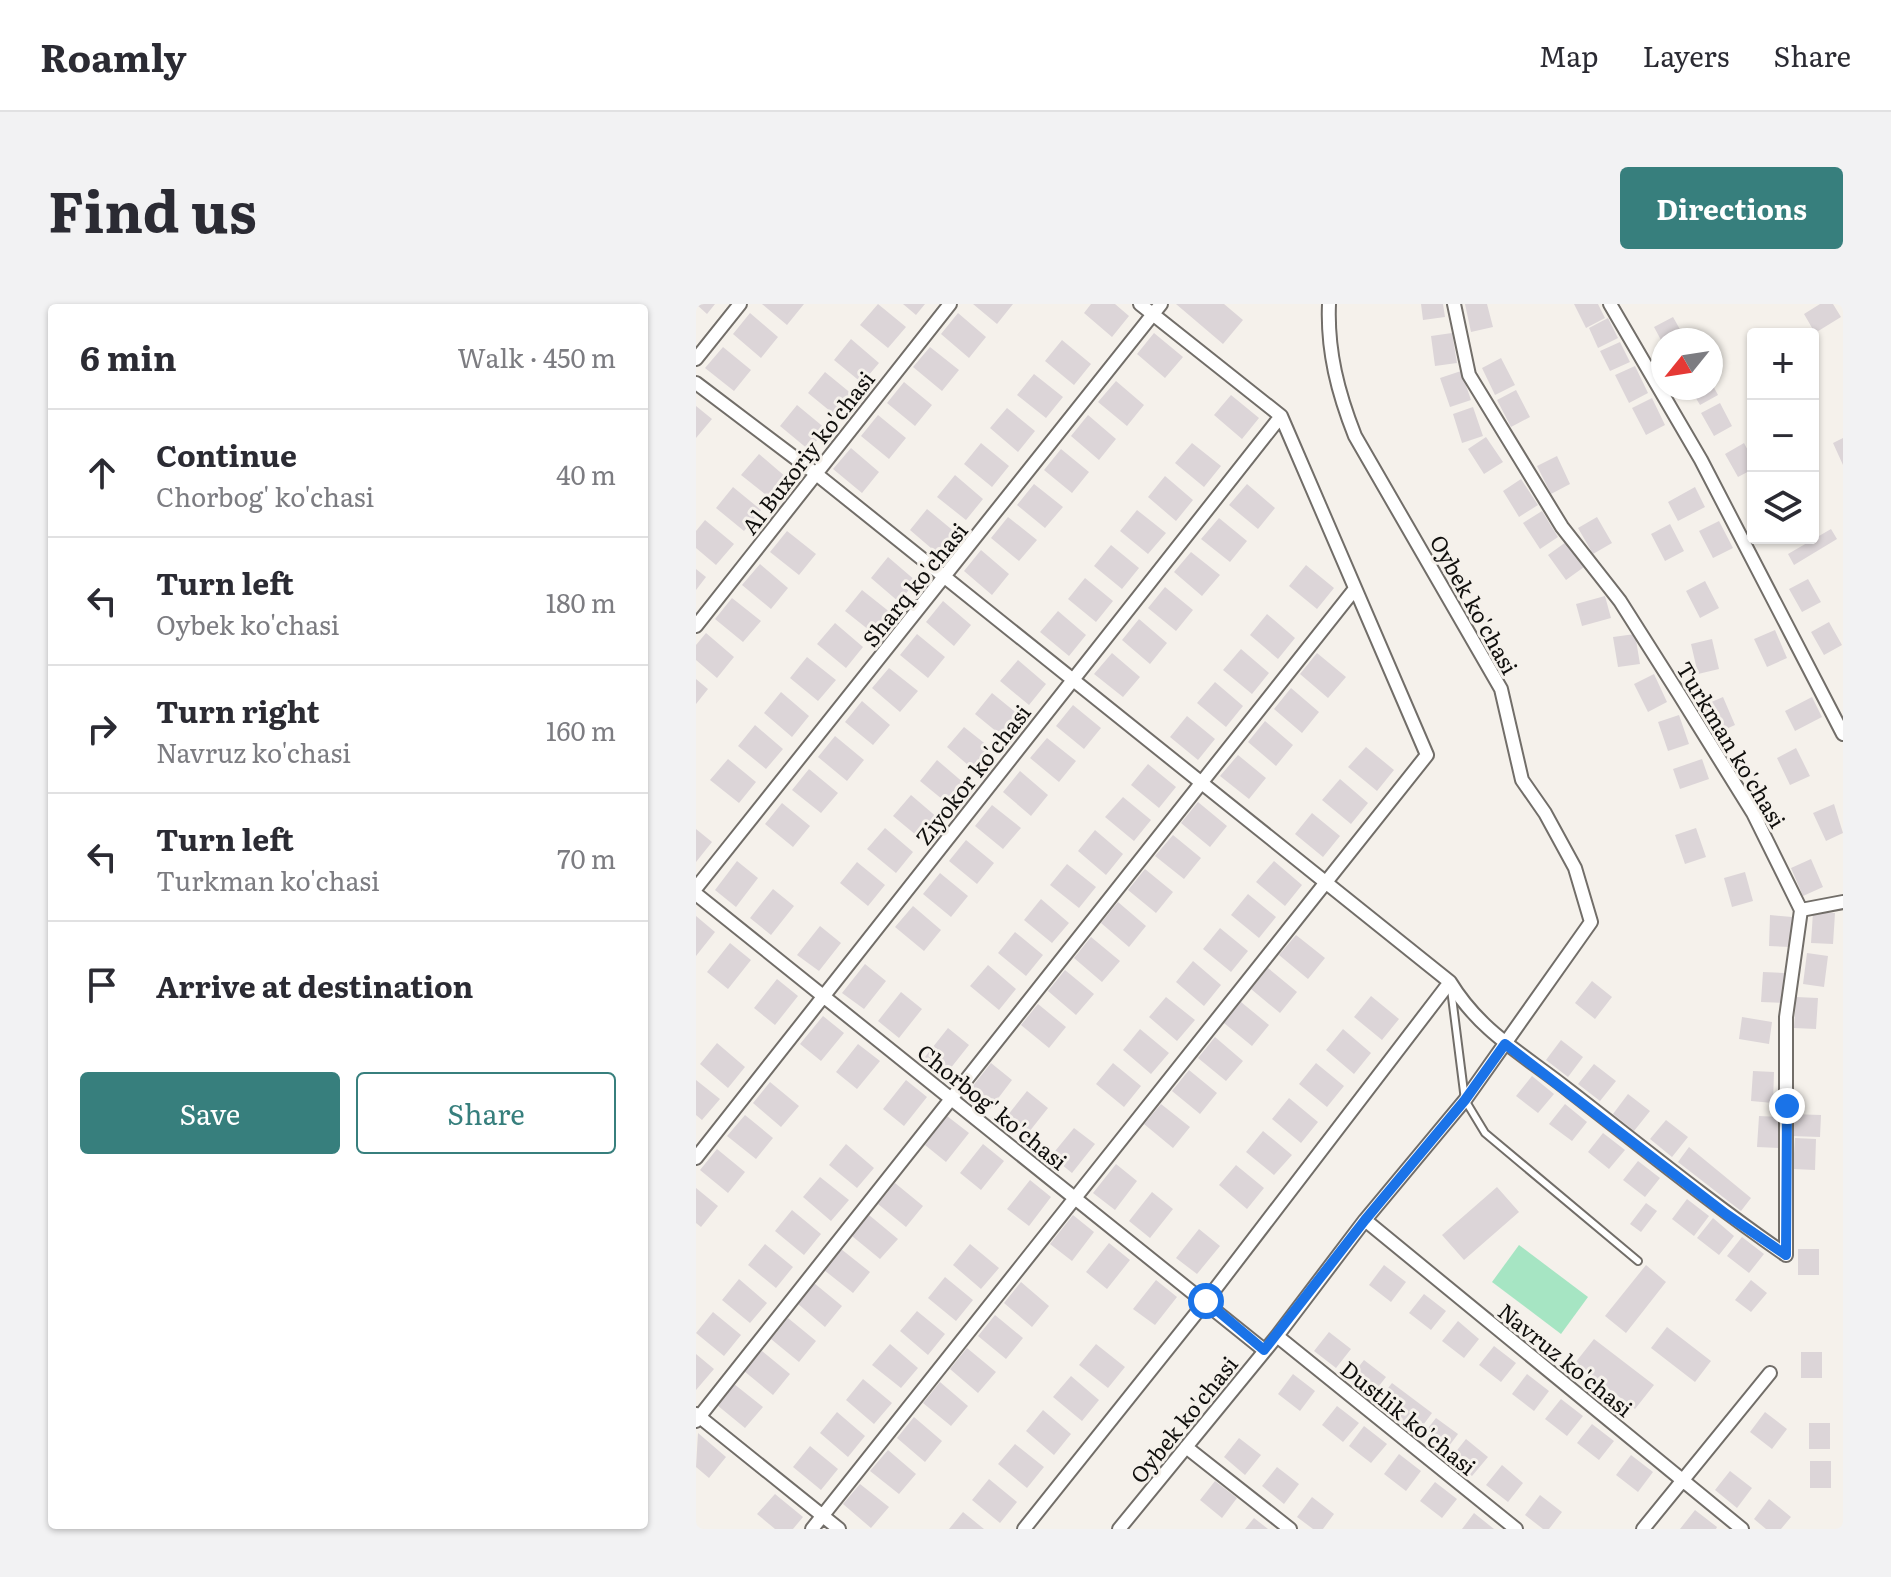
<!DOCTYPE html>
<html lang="en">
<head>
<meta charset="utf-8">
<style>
  body { margin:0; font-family:Literata,serif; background:#f2f2f3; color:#2b2b33 }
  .controls { position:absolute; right:24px; top:24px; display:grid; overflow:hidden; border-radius:8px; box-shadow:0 2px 6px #0004 }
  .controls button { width:72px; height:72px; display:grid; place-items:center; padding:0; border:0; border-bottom:2px solid #e1e1e2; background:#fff; color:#2b2b33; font:40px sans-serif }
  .compass { position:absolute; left:955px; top:24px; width:72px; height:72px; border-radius:50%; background:#fff; box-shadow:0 2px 6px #0004; rotate:240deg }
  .stop { position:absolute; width:24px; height:24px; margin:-18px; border:6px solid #1a73e8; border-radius:50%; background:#fff }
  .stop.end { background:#1a73e8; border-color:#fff; box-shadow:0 2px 8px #0008 }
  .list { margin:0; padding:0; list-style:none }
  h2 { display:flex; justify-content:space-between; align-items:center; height:104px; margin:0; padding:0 32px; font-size:34px }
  h2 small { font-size:26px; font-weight:400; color:#7c7c81 }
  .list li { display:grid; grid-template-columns:52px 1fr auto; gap:24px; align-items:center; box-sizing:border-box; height:128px; padding:0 32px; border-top:2px solid #e1e1e2 }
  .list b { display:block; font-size:30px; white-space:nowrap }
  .list p { margin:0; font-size:26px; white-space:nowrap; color:#7c7c81 }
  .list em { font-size:26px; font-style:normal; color:#7c7c81 }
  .actions { display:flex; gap:16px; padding:24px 32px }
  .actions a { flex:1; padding:18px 0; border:2px solid #377f7d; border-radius:8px; text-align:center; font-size:28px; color:#377f7d }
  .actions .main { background:#377f7d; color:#fff }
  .icon { flex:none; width:44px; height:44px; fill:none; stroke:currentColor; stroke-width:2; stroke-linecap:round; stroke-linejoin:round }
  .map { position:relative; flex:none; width:1147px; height:1225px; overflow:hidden; border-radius:8px }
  header { display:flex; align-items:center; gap:48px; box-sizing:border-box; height:112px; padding:0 40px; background:#fff; border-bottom:2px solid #e1e1e2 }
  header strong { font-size:38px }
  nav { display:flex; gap:44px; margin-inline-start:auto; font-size:28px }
  .intro { display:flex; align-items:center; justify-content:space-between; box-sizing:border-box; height:192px; padding:0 48px }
  h1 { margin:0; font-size:56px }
  .button { padding:20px 36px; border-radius:8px; background:#377f7d; color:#fff; font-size:28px; font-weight:700 }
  main { display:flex; gap:48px; padding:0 48px }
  aside { flex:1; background:#fff; border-radius:8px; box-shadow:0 2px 6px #0004 }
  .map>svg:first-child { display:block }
</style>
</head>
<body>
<header>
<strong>Roamly</strong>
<nav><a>Map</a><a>Layers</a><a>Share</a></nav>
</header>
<div class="intro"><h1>Find us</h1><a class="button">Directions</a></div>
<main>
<aside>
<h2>6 min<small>Walk · 450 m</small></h2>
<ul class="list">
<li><svg class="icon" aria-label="ahead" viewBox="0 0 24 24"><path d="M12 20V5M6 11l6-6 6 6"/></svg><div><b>Continue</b><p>Chorbog' ko'chasi</p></div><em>40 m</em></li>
<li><svg class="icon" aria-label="left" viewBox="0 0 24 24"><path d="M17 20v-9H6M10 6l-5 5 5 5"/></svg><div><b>Turn left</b><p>Oybek ko'chasi</p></div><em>180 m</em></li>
<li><svg class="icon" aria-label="right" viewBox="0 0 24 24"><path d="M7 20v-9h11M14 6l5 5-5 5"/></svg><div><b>Turn right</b><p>Navruz ko'chasi</p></div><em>160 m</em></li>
<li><svg class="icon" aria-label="left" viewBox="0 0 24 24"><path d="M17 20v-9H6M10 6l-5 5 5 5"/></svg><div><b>Turn left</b><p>Turkman ko'chasi</p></div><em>70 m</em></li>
<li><svg class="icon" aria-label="arrive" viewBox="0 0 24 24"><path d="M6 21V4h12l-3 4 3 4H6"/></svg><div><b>Arrive at destination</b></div></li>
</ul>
<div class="actions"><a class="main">Save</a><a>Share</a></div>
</aside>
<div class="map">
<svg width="1147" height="1225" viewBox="0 0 1147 1225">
  <rect width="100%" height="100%" fill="#f5f1eb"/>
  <!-- green -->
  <path fill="#a6e5c3" d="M823 941 892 993 865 1030 796 978Z"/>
  <!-- building -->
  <path fill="#dcd5d8" d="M0 0H19L11 10Z
    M66 0H108L91 21Z
    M182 0 210 23 192 44 164 21Z
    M207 0H229L220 11Z
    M277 0H317L301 20Z
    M395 0H419L433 12 416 33 388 9Z
    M480 0H528L547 16 527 40Z
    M725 0H747L749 13 727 16Z
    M769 0H791L797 23 775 28Z
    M878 0H902L909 14 890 24Z
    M1124 0H1137L1145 13 1119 29 1108 10Z
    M54 9 82 33 65 54 37 30Z
    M262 9 290 33 273 54 245 30Z
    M977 13 990 36H965L958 23Z
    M912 14 922 34 902 44 893 24Z
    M458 29 487 53 469 74 441 50Z
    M756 29 761 59 739 62 735 32Z
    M155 35 183 59 166 79 138 56Z
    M366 36 395 60 378 81 349 57Z
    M924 38 934 58 914 67 904 47Z
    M27 43 55 66 38 87 9 64Z
    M234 43 263 66 246 87 217 63Z
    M805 54 819 81 799 91 786 64Z
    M939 62 952 89 933 99 919 71Z
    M765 67 775 96 754 103 744 74Z
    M129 68 157 91 140 112 112 89Z
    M338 70 367 93 350 114 321 91Z
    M420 77 448 101 431 122 402 98Z
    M208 78 236 101 219 122 191 99Z
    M1015 78 1022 91 1004 101 994 84H1015Z
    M820 86 834 113 815 123 801 96Z
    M535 91 563 114 546 135 518 111Z
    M956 94 969 121 950 131 936 104Z
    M1024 99 1036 122 1018 132 1005 109Z
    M101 101 130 125 113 146 84 122Z
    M0 102 16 115 0 134Z
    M777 103 787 132 766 139 757 110Z
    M311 104 339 127 322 148 294 124Z
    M182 111 210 134 193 155 165 132Z
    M392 111 420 135 403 156 375 132Z
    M790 133 807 158 788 170 772 145Z
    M1147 134V161L1137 139Z
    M285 139 313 162 296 183 268 160Z
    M496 139 525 162 508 183 479 159Z
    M1048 139 1057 156V165L1042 173 1029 150Z
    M155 144 183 168 166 189 137 165Z
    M365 145 393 168 376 189 348 166Z
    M63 150 91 174 74 194 45 171Z
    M861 152 874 180 855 190 841 162Z
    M259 171 287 195 270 216 241 193Z
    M469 172 497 196 480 217 452 193Z
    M825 175 842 201 823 213 807 187Z
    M338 180 367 203 349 224 321 201Z
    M551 180 579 204 562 225 533 201Z
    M37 183 65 206 48 227 20 204Z
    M999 183 1009 203 982 217 972 198Z
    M231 205 260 229 242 250 214 226Z
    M441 206 470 229 452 250 424 227Z
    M846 207 862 233 844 245 827 219Z
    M312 213 341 236 323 257 295 234Z
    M901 213 916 239 897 250 882 224Z
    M523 214 551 237 534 258 505 235Z
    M9 216 38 240 20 261 0 244V227Z
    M1023 217 1037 244 1017 254 1003 227Z
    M974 220 988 247 969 257 955 230Z
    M1135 225 1141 235 1098 261 1092 250Z
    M91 227 120 250 103 271 74 248Z
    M870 238 888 263 870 276 852 251Z
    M415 241 443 264 426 285 398 262Z
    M285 246 313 270 296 291 268 267Z
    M495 248 524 271 506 292 478 268Z
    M192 253 220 277 203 298 175 274Z
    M64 260 92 284 75 305 46 281Z
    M610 261 638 284 621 305 593 282Z
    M0 265 10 273 0 286Z
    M389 274 417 297 400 318 372 295Z
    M1112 275 1125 298 1106 308 1093 285Z
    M1009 277 1023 304 1004 314 990 287Z
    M469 283 497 306 480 327 452 304Z
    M166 286 195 309 178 330 149 307Z
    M909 292 915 314 886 322 880 300Z
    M36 294 65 317 47 338 19 315Z
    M247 297 275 321 258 342 230 318Z
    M362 307 390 331 373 352 344 328Z
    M571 310 599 334 582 355 554 331Z
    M443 315 471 339 454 360 426 336Z
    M1133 318 1146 341 1128 351 1115 328Z
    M139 319 167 343 150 364 121 340Z
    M1079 326 1091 354 1071 363 1058 335Z
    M10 329 38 353 21 374 0 356V341Z
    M221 330 249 353 232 374 204 351Z
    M939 330 944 360 922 363 917 333Z
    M1016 335 1023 365 1002 370 995 340Z
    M545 345 573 369 556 390 527 366Z
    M416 349 444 373 427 393 398 370Z
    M621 349 650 373 632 394 604 370Z
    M111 353 140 376 122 397 94 374Z
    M322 356 350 380 333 401 304 377Z
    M193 364 222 387 204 408 176 384Z
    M958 370 971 398 952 408 938 380Z
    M0 375 12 385 0 400Z
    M519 378 547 402 530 423 501 399Z
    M595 384 623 408 606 429 578 405Z
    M85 388 113 412 96 433 68 409Z
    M296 389 324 412 307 433 279 410Z
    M1027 393 1039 421 1019 430 1006 402Z
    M1116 393 1126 413 1099 427 1089 407Z
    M166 397 194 421 177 441 149 418Z
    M377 401 405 424 388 445 360 422Z
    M983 411 993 440 972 447 962 418Z
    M491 412 519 435 502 456 474 433Z
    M569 417 597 441 580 462 552 438Z
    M59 421 87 445 70 465 42 442Z
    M268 423 297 446 279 467 251 443Z
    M139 432 168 456 151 477 122 453Z
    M351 434 380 457 363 478 334 454Z
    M670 443 698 466 681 487 652 463Z
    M1100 444 1114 472 1094 481 1081 454Z
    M542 451 570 474 553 495 524 472Z
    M32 455 60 478 43 499 14 476Z
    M1006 455 1013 475 984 485 977 465Z
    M241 456 269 480 252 500 224 477Z
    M452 460 480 483 463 504 435 481Z
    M113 465 142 489 125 509 96 486Z
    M324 467 352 491 335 512 307 488Z
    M644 475 672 499 655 520 626 496Z
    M215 491 243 515 226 536 197 512Z
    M427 493 455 516 438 537 409 513Z
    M502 498 531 522 514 543 485 519Z
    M86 499 114 522 97 543 69 520Z
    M1138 500 1147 529 1130 537 1117 509Z
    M296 501 325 524 307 545 279 522Z
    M616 509 644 532 627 553 599 530Z
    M189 524 217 548 200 569 171 545Z
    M1000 524 1010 553 989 560 979 531Z
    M0 525 16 538 0 558Z
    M399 526 427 550 410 571 382 547Z
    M477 531 505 554 488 575 459 552Z
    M270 536 298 559 281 580 253 557Z
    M1115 555 1127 583 1107 592 1095 564Z
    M41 557 62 574 40 603 19 586Z
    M578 557 606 581 589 602 560 578Z
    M161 558 189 581 172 602 144 579Z
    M371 560 400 583 383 604 354 581Z
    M449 565 477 588 460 609 432 586Z
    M1049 568 1057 597 1036 603 1028 574Z
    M244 569 272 592 255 613 227 590Z
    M77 585 98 602 75 631 54 614Z
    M552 590 580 613 563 634 535 611Z
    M345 595 373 619 356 639 328 616Z
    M422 598 450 622 433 643 405 619Z
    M217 602 245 626 228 647 199 623Z
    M1117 608 1139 609 1137 640 1115 639Z
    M1074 611 1096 613 1095 643 1073 642Z
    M0 612 19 628 0 652Z
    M124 622 145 639 123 667 101 651Z
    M524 624 552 647 535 668 507 645Z
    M319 628 347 651 330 672 302 649Z
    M600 631 629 654 612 675 583 651Z
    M395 633 424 657 406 678 378 654Z
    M34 639 55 656 32 685 11 668Z
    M1111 649 1132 652 1128 683 1107 680Z
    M497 657 525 681 508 702 480 678Z
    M169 660 190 677 168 705 146 689Z
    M292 661 320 685 303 706 274 682Z
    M572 664 601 688 584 709 555 685Z
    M369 666 398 690 380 711 352 687Z
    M1067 668 1088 669 1087 699 1065 698Z
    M81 675 102 692 79 721 58 704Z
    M896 677 916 693 899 715 879 699Z
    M205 688 226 705 203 734 182 717Z
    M675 692 703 715 686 736 658 713Z
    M470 693 499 716 481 737 453 713Z
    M1100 693 1122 694 1120 725 1098 724Z
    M545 698 573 721 556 742 528 719Z
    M342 700 370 723 353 744 325 721Z
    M127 712 148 729 125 757 104 740Z
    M1046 713 1076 718 1073 740 1043 735Z
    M252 724 273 741 250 770 229 753Z
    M444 725 473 749 455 770 427 746Z
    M647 725 675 749 658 770 630 746Z
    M519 733 547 757 530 777 502 754Z
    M865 736 887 753 872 773 850 756Z
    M21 739 49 763 32 784 4 760Z
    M162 740 184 757 161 785 140 768Z
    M295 759 316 776 294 805 272 788Z
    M417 759 445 782 428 803 400 780Z
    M620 759 648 782 631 803 603 780Z
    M898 760 920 777 904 797 882 780Z
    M493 766 521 789 504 810 476 787Z
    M1057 767 1078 768 1077 799 1055 797Z
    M836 772 858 790 842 809 820 792Z
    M0 776 24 795 6 816 0 811Z
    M210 776 231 793 208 822 187 805Z
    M74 778 103 802 85 823 57 799Z
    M331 787 352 804 329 833 308 816Z
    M932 790 954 807 938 827 917 810Z
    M593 794 622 818 605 839 576 815Z
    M465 800 494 823 477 844 448 820Z
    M869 800 891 818 876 837 853 820Z
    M1095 810 1125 811 1124 833 1094 832Z
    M49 811 77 834 60 855 31 832Z
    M251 812 273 829 250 858 229 841Z
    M1063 812 1085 813 1083 844 1061 843Z
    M970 816 992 833 976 853 954 835Z
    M378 824 399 840 376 869 355 852Z
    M567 827 596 851 578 871 550 848Z
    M907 829 929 846 913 865 892 848Z
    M1099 834 1120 835 1119 866 1097 865Z
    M150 840 178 864 161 884 133 861Z
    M287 840 308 857 285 886 264 869Z
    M993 843 1055 894 1045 907 982 858Z
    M21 845 49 868 32 889 4 866Z
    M942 857 964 874 949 893 927 876Z
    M420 860 441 877 419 906 397 889Z
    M540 861 568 884 551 905 523 881Z
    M124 873 153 896 135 917 107 893Z
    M334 876 355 893 333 922 311 905Z
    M199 879 227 902 210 923 182 900Z
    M801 883 823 908 768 956 746 931Z
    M0 884 22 902 5 923 0 919Z
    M456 888 477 905 454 934 433 917Z
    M991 895 1013 912 998 932 976 915Z
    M950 899 961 907 945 928 934 920Z
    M96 906 125 930 108 951 79 927Z
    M173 911 202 935 184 955 156 932Z
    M377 911 398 928 376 957 354 940Z
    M1017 914 1038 932 1023 951 1001 934Z
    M503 925 524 942 501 970 480 954Z
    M1046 933 1068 950 1053 969 1031 952Z
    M413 939 434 956 411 985 390 968Z
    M69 940 97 963 80 984 52 961Z
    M274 940 303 964 285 985 257 961Z
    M145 945 174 968 157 989 128 966Z
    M1102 945H1123V971H1102Z
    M688 961 710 978 695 998 673 981Z
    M950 961 970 978 930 1029 909 1012Z
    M249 973 277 996 260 1017 232 994Z
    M43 975 71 999 54 1019 26 996Z
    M460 976 481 993 459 1021 437 1005Z
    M1055 976 1071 989 1055 1008 1039 996Z
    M325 978 353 1002 336 1023 308 999Z
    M118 979 146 1002 129 1023 101 999Z
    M728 990 750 1007 735 1026 713 1009Z
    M221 1007 249 1030 232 1051 204 1027Z
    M17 1008 45 1031 28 1052 0 1029Z
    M299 1011 327 1034 310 1055 282 1032Z
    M92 1014 120 1037 103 1058 75 1035Z
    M762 1017 783 1035 768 1054 746 1037Z
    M971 1023 1015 1057 999 1078 955 1044Z
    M633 1028 655 1045 640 1064 618 1047Z
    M898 1035 958 1081 939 1105 879 1059Z
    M194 1040 222 1064 205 1084 176 1061Z
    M400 1040 429 1063 412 1084 383 1061Z
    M798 1042 820 1059 805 1078 783 1061Z
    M271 1044 300 1068 282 1089 254 1065Z
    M66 1047 94 1070 77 1091 48 1067Z
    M1105 1048H1126V1074H1105Z
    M0 1050 18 1065 0 1086Z
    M668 1056 690 1073 675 1092 653 1075Z
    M597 1070 619 1087 604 1107 582 1090Z
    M831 1070 853 1087 838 1107 816 1090Z
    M375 1072 403 1096 386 1117 357 1093Z
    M167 1075 196 1099 178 1120 150 1096Z
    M244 1078 272 1102 255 1122 227 1099Z
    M696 1079 736 1109 722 1128 682 1097Z
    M38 1080 67 1103 49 1124 21 1101Z
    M865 1095 887 1112 871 1132 849 1115Z
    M641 1102 663 1119 647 1138 626 1121Z
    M347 1106 375 1130 358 1151 330 1127Z
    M141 1108 169 1132 152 1153 124 1129Z
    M1069 1108 1091 1125 1076 1145 1054 1128Z
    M218 1113 246 1137 229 1158 201 1134Z
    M740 1114 762 1130 747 1150 725 1133Z
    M1113 1119H1134V1145H1113Z
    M896 1120 918 1137 903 1156 881 1139Z
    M668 1122 691 1140 675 1159 653 1142Z
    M2 1129 30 1153 13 1174 0 1163Z
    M543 1134 565 1151 549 1171 528 1153Z
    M770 1135 792 1153 776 1172 754 1155Z
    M319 1140 348 1163 331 1184 302 1160Z
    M114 1142 142 1165 125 1186 97 1163Z
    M192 1146 220 1170 203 1190 174 1167Z
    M703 1150 725 1167 710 1187 688 1170Z
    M935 1151 957 1168 942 1188 920 1171Z
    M1114 1157H1135V1184H1114Z
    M806 1161 827 1179 812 1198 790 1181Z
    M581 1163 603 1180 588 1200 566 1182Z
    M1034 1167 1056 1184 1041 1204 1019 1186Z
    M293 1175 321 1198 304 1219 276 1196Z
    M519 1177 541 1194 526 1214 504 1196Z
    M739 1178 761 1195 746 1214 724 1197Z
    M164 1180 193 1203 175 1224 147 1200Z
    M79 1190 107 1213 97 1225H79L61 1210Z
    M844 1191 866 1208 853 1225H847L829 1211Z
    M616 1193 638 1210 627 1225H617L601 1213Z
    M1073 1195 1095 1213 1085 1225H1070L1058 1215Z
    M999 1206 1021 1223 1020 1225H984Z
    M267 1208 288 1225H253Z
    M778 1209 798 1225H766Z
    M558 1214 572 1225H549Z"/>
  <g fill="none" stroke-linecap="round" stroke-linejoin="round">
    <defs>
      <path id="service" d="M755 685 769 796 789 829 942 957"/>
      <path id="minor" d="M758 0 773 71 866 223 924 297 983 390 1057 509 1105 606 1090 713V951
        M914 0 1005 156 1147 430
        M0 55 44 0
        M0 79 119 169 754 678C785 729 829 751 875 788 946 843 1016 900 1090 951
        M0 322 254 0
        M0 584 465 0
        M0 590 568 1046
        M1105 606 1147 598
        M0 854 585 112
        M669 916 1046 1225
        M581 1032 820 1225
        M0 1110 143 1225
        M0 1117 658 286
        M490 1143 594 1225
        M116 1225 731 451 585 112 444 0
        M328 1225 510 997 754 678
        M423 1225 581 1032 669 916 769 796 895 618 879 564 849 509 826 476 805 385 659 132C642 89 631 47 633 0
        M947 1225 1074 1069"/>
    </defs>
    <!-- service casing -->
    <use href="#service" stroke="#726e69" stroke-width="10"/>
    <!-- minor casing -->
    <use href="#minor" stroke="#726e69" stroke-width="16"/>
    <!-- service -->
    <use href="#service" stroke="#fff" stroke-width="6"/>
    <!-- minor -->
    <use href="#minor" stroke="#fff" stroke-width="12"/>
  </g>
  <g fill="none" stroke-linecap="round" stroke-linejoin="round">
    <!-- route -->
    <path stroke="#1a73e8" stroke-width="10" d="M510 997 568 1046 669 916 769 796 809 740 1030 910 1090 951 1091 802"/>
  </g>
  <g text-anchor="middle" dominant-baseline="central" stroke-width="6" stroke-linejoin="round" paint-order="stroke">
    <!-- street labels -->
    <g font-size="22" fill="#100f0d" stroke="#f5f1eb">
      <text transform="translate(111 148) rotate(-52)">Al Buxoriy ko'chasi</text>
      <text transform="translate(218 280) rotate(-51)">Sharq ko'chasi</text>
      <text transform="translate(779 300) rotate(61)">Oybek ko'chasi</text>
      <text transform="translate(1036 440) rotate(59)">Turkman ko'chasi</text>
      <text transform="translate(276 470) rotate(-52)">Ziyokor ko'chasi</text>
      <text transform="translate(297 802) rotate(39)">Chorbog' ko'chasi</text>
      <text transform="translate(870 1055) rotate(39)">Navruz ko'chasi</text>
      <text transform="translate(713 1113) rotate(39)">Dustlik ko'chasi</text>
      <text transform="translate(487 1115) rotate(-51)">Oybek ko'chasi</text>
    </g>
  </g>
</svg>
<div class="controls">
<button>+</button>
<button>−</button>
<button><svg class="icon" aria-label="layers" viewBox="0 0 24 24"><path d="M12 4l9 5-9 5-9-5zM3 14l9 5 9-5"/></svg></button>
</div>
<svg class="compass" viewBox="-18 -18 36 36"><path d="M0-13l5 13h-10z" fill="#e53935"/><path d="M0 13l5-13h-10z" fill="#7c7c81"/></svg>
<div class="stop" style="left:510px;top:997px"></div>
<div class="stop end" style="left:1091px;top:802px"></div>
</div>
</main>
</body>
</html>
